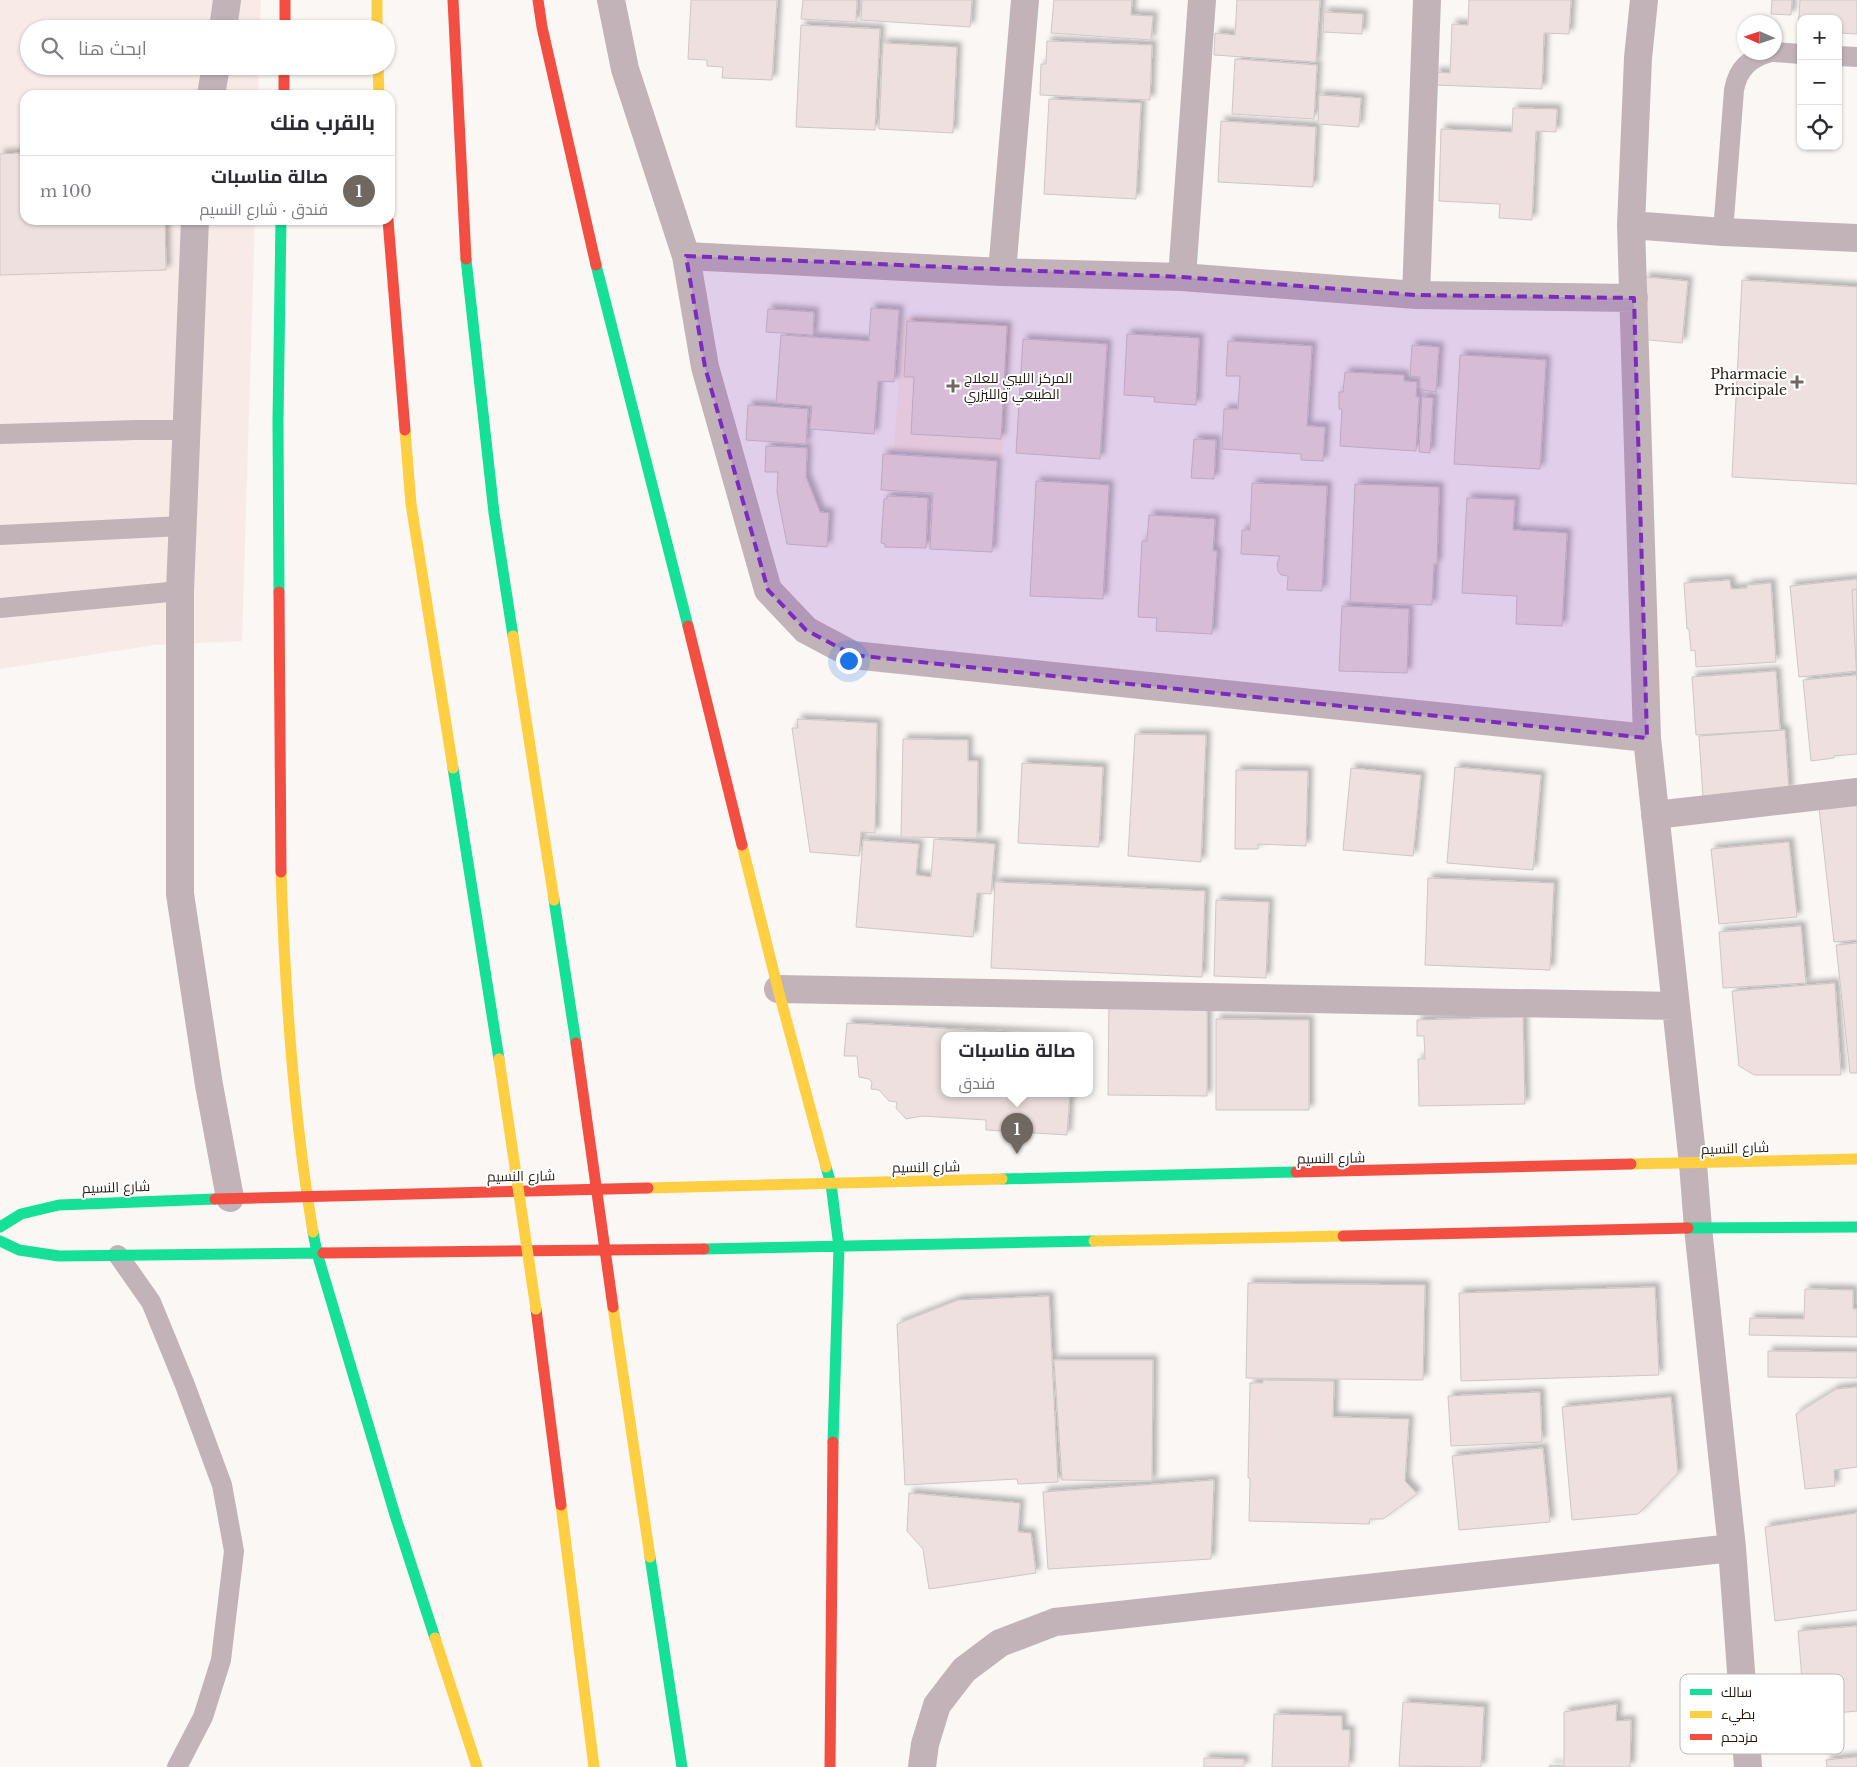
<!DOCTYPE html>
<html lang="ar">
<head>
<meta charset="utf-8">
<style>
  body { margin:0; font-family:"Libre Baskerville",Cairo,serif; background:#f7f7f7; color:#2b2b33; direction:rtl }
  .controls { position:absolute; right:15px; top:15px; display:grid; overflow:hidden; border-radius:10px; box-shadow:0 1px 4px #0004 }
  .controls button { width:45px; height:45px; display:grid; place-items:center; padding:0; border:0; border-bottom:1px solid #e1e1e2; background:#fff; color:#2b2b33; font:25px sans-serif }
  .compass { position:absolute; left:1737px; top:15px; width:45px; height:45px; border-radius:50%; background:#fff; box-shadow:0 1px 4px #0004; rotate:273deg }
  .you { position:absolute; left:848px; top:660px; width:18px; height:18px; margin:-12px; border:4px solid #fff; border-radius:50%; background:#1a73e8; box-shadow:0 0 0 8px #1a73e833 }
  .badge { display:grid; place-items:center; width:32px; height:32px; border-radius:50%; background:#706761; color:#fff; font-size:16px; font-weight:700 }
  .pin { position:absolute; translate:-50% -41px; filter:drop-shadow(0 1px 2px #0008) }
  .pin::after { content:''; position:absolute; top:26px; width:18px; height:15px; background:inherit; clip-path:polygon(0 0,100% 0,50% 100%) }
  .popup { position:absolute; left:941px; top:1032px; width:152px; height:65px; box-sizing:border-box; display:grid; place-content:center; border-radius:10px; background:#fff; filter:drop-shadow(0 1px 4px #0005); font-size:16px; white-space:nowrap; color:#7c7c81 }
  .popup b { font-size:19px; color:#2b2b33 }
  .popup::after { content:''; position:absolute; left:50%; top:100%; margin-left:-10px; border:10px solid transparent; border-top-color:#fff }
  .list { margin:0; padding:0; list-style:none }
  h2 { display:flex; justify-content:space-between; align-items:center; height:65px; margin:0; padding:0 20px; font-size:21px }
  h2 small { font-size:16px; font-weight:400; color:#7c7c81 }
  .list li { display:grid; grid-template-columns:32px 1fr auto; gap:15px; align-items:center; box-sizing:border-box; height:70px; padding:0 20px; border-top:1px solid #e1e1e2 }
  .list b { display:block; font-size:19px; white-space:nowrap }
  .list p { margin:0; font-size:16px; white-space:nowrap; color:#7c7c81 }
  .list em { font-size:16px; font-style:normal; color:#7c7c81 }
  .icon { flex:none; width:28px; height:28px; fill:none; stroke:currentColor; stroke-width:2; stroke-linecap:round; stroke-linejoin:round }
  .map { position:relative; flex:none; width:1857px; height:1767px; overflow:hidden; direction:ltr }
  .search { position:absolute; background:#fff; box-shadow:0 1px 4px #0004; left:20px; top:20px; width:375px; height:55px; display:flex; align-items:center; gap:12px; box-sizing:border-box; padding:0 18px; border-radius:28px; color:#7c7c81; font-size:19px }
  .panel { position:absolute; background:#fff; box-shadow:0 1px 4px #0004; left:20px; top:90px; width:375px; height:135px; border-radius:15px; direction:rtl }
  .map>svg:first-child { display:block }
</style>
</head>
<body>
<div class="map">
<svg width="1857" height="1767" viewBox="0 0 1857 1767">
  <defs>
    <filter id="shadow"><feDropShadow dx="4.5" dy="-4.5" stdDeviation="2.5" flood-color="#0004"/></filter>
  </defs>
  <rect width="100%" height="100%" fill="#faf7f5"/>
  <!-- built -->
  <path fill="#fdefe5" d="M903 317 1011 324 1002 456 894 449Z"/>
  <!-- industrial -->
  <path fill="#f8ebe7" d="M0 0H261L260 29H29V66H259L258 95H25V220H255L242 641 155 645 0 669Z"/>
  <!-- building -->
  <path fill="#ede0de" stroke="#cfc7c6" filter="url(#shadow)" d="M691 0H777L772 80 722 78 723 67 707 66V60L688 59Z
    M803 0H857L856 22 801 19Z
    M862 0H972L970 27 861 20Z
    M1054 0H1132L1131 15 1153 16 1151 40 1051 33Z
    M1237 0H1320L1316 62 1214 55 1215 33 1235 35Z
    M1469 0H1571L1569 34 1544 33 1542 89 1435 85V72L1450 73 1452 24 1468 25Z
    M1772 0H1792L1791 15 1771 14Z
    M1800 0H1857V34L1838 33V19H1801V30H1798Z
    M1324 12 1363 14 1362 34 1323 32Z
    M801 25 880 29 875 130 796 127Z
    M1047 41 1152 45 1150 100 1040 95 1041 64H1046Z
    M883 43 957 47 953 133 879 129Z
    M1235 59 1317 65 1314 119 1232 114Z
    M1319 95 1361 98 1359 127 1318 124Z
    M1049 99 1141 103 1136 199 1044 194Z
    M1513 108 1557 109 1556 132 1536 131 1532 220 1499 218 1500 204 1439 201 1441 129 1512 132Z
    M1221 121 1316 127 1313 187 1218 182Z
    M25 153V220H165L166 270 0 275V154Z
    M1645 277 1688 281 1682 343 1639 339Z
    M1742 280 1857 287V484L1732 477Z
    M871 308 899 310 894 382 878 381 874 434 810 429 812 406 776 403 781 335 869 341Z
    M768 309 814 312 813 335 766 332Z
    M907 321 1007 326 1001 439 911 434 914 377H904Z
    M1127 334 1199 338 1196 405 1154 402 1155 397 1124 395Z
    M1023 339 1107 344 1100 459 1016 453Z
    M1228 341 1312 346 1307 426 1325 427 1323 461 1301 460V454L1222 449 1224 409H1238L1240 376H1226Z
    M1412 345 1439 347 1436 392 1422 390V388H1420V377L1410 376Z
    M1460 355 1546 360 1540 469 1454 464Z
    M1345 372 1404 375V381L1417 382 1416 397H1419L1416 451 1340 446 1342 409H1339V392H1343Z
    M1422 397 1433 398 1430 453 1419 452Z
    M748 405 808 409 806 444 746 440Z
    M1194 439 1216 440 1214 479 1191 478Z
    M766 446 807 448 806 477 820 512 829 513 827 547 787 544 777 492 778 472H765Z
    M883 454 997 461 992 552 930 549 933 493 881 490Z
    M1036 481 1109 485 1103 599 1030 596Z
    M1252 483 1327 486 1322 591 1287 590 1288 576 1281 575 1278 571 1277 564 1280 556 1241 554 1242 530H1250Z
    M1355 484 1439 487 1437 564H1434L1432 605 1350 602Z
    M887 496 928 498 926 548 885 547V544L881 543 884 499H887Z
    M1467 498 1515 500 1513 530 1567 533 1562 626 1516 624 1517 596 1462 593Z
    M1149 515 1215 519 1213 551H1217L1212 634 1156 631 1157 618 1138 617 1142 541H1147Z
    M1857 579V671L1799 677 1790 586Z
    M1730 580 1731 589 1747 588V585L1771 583 1776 662 1696 667 1695 650 1691 651 1689 629H1687L1684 583Z
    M1857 589V681L1852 590Z
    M1342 606 1409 609 1407 673 1339 671Z
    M1776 671 1780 730 1696 735 1692 677Z
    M1857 675V754L1834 756V758L1811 761 1803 680Z
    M797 719 877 723 875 833 861 832 859 856 810 852 792 728H798Z
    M1785 730 1789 791 1703 797 1699 736Z
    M1135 734 1206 735 1201 862 1128 856Z
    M903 739 968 740V761H978L977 838 901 837Z
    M1022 763 1103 767 1099 847 1018 843Z
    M1455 767 1541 775 1533 870 1447 863Z
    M1351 768 1421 775 1413 856 1343 850Z
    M1236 770 1308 771 1306 846 1258 844V849H1235Z
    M1857 804V940L1834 942 1819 808Z
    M934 839 995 844 991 894 977 893 973 937 856 927 863 840 919 844 916 875 931 877Z
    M1789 842 1797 917 1719 924 1711 849Z
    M1428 878 1554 883 1550 970 1425 965Z
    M995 882 1205 891 1202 977 991 968Z
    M1216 900 1269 902 1266 978 1214 976Z
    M1801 926 1806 983 1723 988 1719 932Z
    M1857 943V1073H1850L1836 945Z
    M1835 983 1841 1075H1754L1739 1066 1732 991Z
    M1109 1002 1207 1003V1096L1108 1095Z
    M1523 1017 1525 1104 1419 1106 1418 1059H1425L1424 1036H1417V1020Z
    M1216 1019 1309 1020V1110H1216Z
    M847 1023 1066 1035H944V1093H1070L1067 1135 986 1130V1120L922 1116 906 1119 896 1108 897 1102 889 1101 879 1090 871 1089 872 1082 869 1079 859 1077 857 1056H844Z
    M1248 1283 1425 1285 1423 1380 1246 1378Z
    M1655 1287 1659 1375 1461 1381 1459 1293Z
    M1805 1289 1853 1290V1309H1857V1337L1749 1335 1750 1318 1804 1319Z
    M1049 1296 1058 1482 1018 1484 1017 1479 905 1485 897 1324 958 1300Z
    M1768 1351 1857 1352V1378L1768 1377Z
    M1054 1360H1153L1152 1481 1062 1480Z
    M1263 1380 1334 1381 1333 1417 1409 1419 1405 1481 1417 1494 1383 1519H1370L1369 1524 1249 1521 1250 1478H1248L1250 1383H1263Z
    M1857 1387V1467L1834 1470 1835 1486 1805 1489 1796 1414 1836 1389Z
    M1540 1392 1542 1442 1451 1446 1448 1396Z
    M1671 1397 1678 1473 1638 1514 1572 1520 1562 1407Z
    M1543 1448 1550 1522 1459 1530 1452 1456Z
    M1214 1480 1211 1559 1048 1569 1043 1492Z
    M909 1493 1020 1503 1018 1532 1031 1533 1036 1573 929 1589 923 1549 907 1531Z
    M1857 1513V1610L1775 1621 1765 1527Z
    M1857 1626V1711L1805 1716 1798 1631Z
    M1403 1702 1484 1707 1481 1767 1399 1766Z
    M1617 1704 1616 1721 1631 1720 1630 1767H1549L1550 1765 1564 1766V1712Z
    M1274 1714 1342 1716V1730H1350L1349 1767H1272Z
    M1857 1757V1767H1827L1826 1760Z
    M1204 1758 1244 1759V1767H1204Z"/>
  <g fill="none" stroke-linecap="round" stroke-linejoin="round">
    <!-- lane -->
    <path stroke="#c2b3b9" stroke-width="20" d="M1774 52 1801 54
      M1838 56 1857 57
      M1723 232 1734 90C1738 68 1750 58 1771 52
      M0 434 137 430H186
      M0 535 182 526
      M0 608 180 591
      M118 1255 151 1302 185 1385 222 1485 234 1551 221 1660 203 1717 177 1767"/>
    <!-- street -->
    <path stroke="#c2b3b9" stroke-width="28" d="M611 0 625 69 686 256 705 367 768 590 806 630 853 655 1647 738
      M1644 0 1638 58 1631 225 1647 738 1693 1164 1698 1228 1732 1548 1748 1767
      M223 29 227 0
      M211 95 216 66
      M195 220 180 591V894L209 1085 230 1198
      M1631 225 1723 232 1857 238
      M686 256 1002 272 1182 277 1416 295 1634 298
      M1002 272 1025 0
      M1182 277 1202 0
      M1416 295 1427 0
      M1655 815 1857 792
      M778 989 1676 1006
      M922 1767 925 1744 937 1705 964 1670 1000 1643 1055 1622 1732 1548"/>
    <!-- fast -->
    <path stroke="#16e098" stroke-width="11" d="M466 259 494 513 513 636
      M596 265 688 626
      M279 592 278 421 281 220
      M453 768 499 1059
      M554 900 576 1043
      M826 1167 831 1184 839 1247 833 1442
      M1002 1179 1296 1172
      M0 1227 21 1214 59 1205 215 1199
      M1688 1228 1857 1227
      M313 1232 317 1253 395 1515 435 1638
      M0 1241 19 1250 59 1256 323 1253
      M704 1249 1094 1241
      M650 1557 682 1767"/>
    <!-- slow -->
    <path stroke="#ffcf43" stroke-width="11" d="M377 0V29
      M378 66 379 95
      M405 430 411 504 453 768
      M513 636 554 900
      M742 845 778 989 826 1167
      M281 872C285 992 293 1114 313 1232
      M1631 1164 1857 1159
      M648 1188 1002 1179
      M1094 1241 1343 1236
      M613 1307 650 1557
      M561 1505 594 1767
      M435 1638 477 1767"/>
    <!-- jam -->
    <path stroke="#f24e42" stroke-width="11" d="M285 0V29
      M453 0 466 259
      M538 0 542 27 596 265
      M284 66V95
      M388 220 405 430
      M279 592 281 872
      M688 626 742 845
      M1296 1172 1631 1164
      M215 1199 648 1188
      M1343 1236 1688 1228
      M323 1253 704 1249
      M536 1309 561 1505
      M830 1767 833 1442"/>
    <!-- slow-bridge -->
    <path stroke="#ffcf43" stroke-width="11" d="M499 1059 536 1309"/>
    <!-- jam-bridge -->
    <path stroke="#f24e42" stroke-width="11" d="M576 1043 613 1307"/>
  </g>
  <!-- marked area -->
  <path fill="#7b2cbf" fill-opacity="0.2" stroke="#7b2cbf" stroke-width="4" stroke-dasharray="10 6" stroke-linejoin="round" d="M686 256 1182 277 1416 295 1634 298 1647 738 853 655 806 630 768 590 705 367Z"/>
  <!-- markers -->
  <g fill="#706761" stroke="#fff" stroke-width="2">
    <path d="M1794.5 374.5h5v5h5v5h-5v5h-5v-5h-5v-5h5z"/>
    <path d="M950.5 378.5h5v5h5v5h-5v5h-5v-5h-5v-5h5z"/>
  </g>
  <g text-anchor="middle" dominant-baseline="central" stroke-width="4" stroke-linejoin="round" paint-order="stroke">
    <!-- poi labels -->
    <g font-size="14" fill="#251a12" stroke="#fff" text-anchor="end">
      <text x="1787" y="374">Pharmacie<tspan x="1787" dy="16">Principale</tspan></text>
      <text x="964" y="378" text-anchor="start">المركز الليبي للعلاج<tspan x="964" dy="16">الطبيعي والليزري</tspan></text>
    </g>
    <!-- street labels -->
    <g font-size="14" fill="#251a12" stroke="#fff">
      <text transform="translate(1735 1148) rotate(-2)">شارع النسيم</text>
      <text transform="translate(1331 1158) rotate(-1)">شارع النسيم</text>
      <text transform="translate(926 1167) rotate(-1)">شارع النسيم</text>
      <text transform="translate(521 1176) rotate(-1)">شارع النسيم</text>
      <text transform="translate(116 1187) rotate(-2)">شارع النسيم</text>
    </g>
  </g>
  <!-- legend -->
  <rect x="1680" y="1674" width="164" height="80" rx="8" fill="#fff" stroke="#bebab8" stroke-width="1"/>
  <rect x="1690" y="1689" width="22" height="6" fill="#16e098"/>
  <rect x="1690" y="1711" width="22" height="7" fill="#ffcf43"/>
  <rect x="1690" y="1734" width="22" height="6" fill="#f24e42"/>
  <g font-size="14" fill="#251a12">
    <text x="1721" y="1697">سالك</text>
    <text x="1721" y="1719">بطيء</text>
    <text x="1721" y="1742">مزدحم</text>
  </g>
</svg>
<div class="controls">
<button>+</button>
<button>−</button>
<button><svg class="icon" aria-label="locate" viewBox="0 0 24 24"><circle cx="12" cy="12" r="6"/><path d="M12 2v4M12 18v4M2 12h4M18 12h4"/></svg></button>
</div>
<svg class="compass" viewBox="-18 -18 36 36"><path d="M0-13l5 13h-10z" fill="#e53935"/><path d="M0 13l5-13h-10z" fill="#7c7c81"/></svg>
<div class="you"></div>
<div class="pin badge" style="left:1017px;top:1154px">1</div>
<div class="popup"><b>صالة مناسبات</b>فندق</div>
<div class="search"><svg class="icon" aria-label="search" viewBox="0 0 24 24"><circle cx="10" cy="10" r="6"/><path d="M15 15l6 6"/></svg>ابحث هنا</div>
<section class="panel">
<h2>بالقرب منك<small></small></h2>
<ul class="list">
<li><span class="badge">1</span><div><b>صالة مناسبات</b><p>فندق · شارع النسيم</p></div><em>100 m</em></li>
</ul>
</section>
</div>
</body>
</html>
